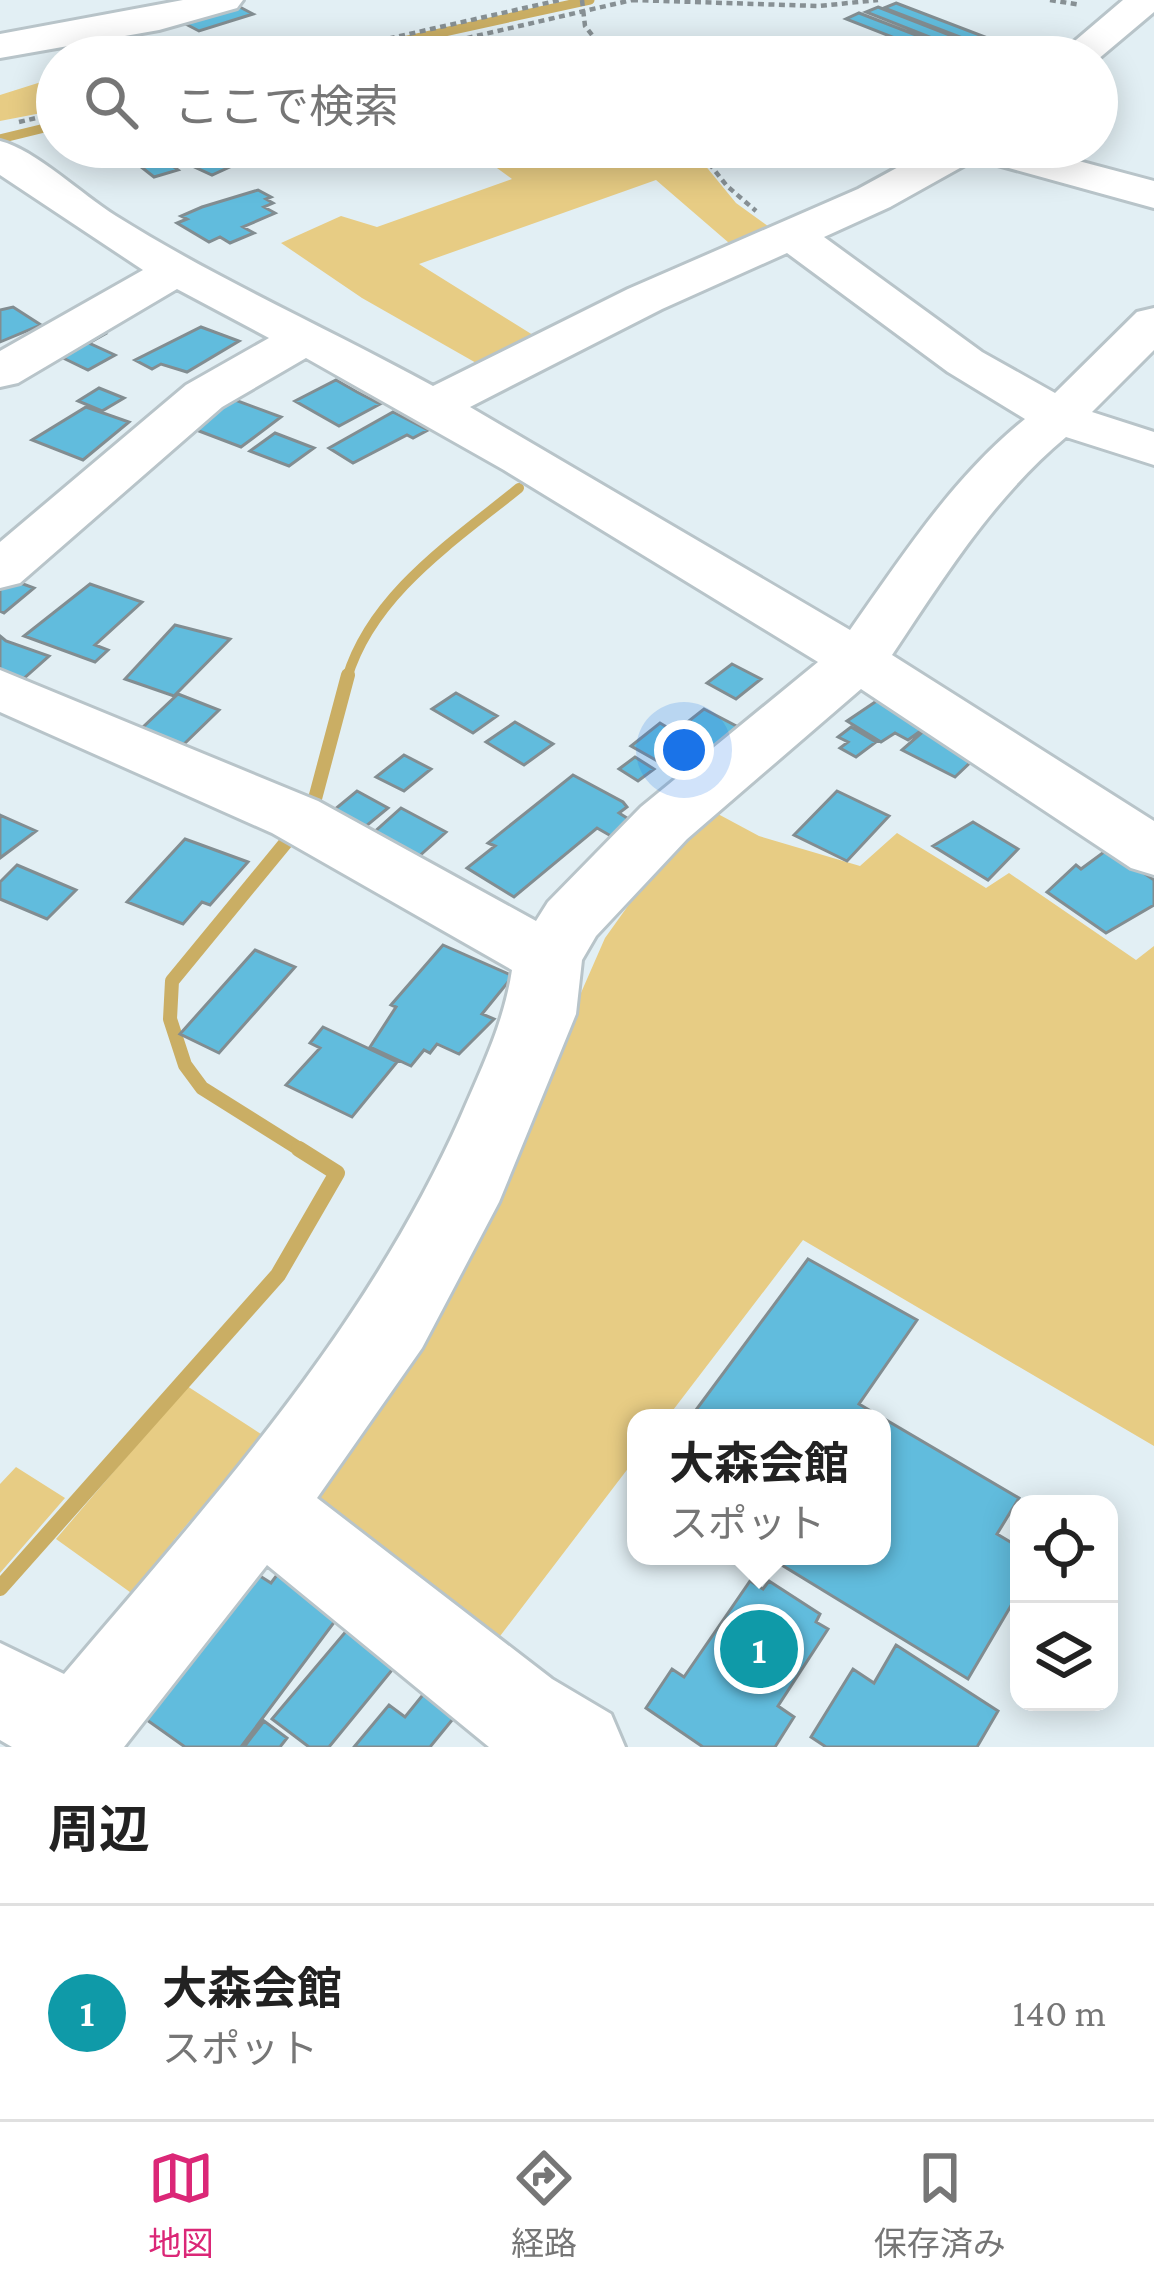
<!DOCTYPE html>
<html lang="ja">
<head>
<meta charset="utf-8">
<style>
  body { margin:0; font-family:"Crimson Pro","Noto Sans JP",serif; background:#f2f2f2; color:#222 }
  .controls { position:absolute; right:36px; bottom:36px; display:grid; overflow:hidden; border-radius:24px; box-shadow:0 6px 30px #0003 }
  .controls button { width:108px; height:108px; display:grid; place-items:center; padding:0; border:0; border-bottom:3px solid #e0e0e0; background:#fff; color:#222; font:60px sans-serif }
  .you { position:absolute; left:684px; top:750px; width:42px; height:42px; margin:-30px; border:9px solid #fff; border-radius:50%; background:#1a73e8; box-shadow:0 0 0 18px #1a73e833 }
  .badge { display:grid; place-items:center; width:78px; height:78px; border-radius:50%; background:#db2777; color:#fff; font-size:39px; font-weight:700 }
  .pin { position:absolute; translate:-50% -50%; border:6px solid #fff; box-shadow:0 3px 12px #0006 }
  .popup { position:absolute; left:627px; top:1409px; width:264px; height:156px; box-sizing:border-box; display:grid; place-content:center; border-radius:24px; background:#fff; filter:drop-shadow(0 3px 9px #0005); font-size:39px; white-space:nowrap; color:#767676 }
  .popup b { font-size:45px; color:#222 }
  .popup::after { content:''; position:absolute; left:50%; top:100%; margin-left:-24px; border:24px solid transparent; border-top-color:#fff }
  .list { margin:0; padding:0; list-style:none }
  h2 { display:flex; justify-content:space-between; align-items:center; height:156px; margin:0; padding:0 48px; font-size:51px }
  h2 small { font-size:39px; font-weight:400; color:#767676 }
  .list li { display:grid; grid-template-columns:78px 1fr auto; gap:36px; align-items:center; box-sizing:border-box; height:216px; padding:0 48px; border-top:3px solid #e0e0e0 }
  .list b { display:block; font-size:45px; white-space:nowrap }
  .list p { margin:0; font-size:39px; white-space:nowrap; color:#767676 }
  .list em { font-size:39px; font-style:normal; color:#767676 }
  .icon { flex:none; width:66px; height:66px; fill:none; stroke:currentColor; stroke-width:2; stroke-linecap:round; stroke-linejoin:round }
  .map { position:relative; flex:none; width:1154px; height:1747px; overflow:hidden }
  .search { position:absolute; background:#fff; box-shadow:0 6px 30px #0003; left:36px; right:36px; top:36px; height:132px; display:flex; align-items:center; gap:30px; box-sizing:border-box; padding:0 42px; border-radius:66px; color:#767676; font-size:45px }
  .sheet { height:372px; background:#fff }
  nav { display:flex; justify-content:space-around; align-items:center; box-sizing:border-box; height:168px; border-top:3px solid #e0e0e0; background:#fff; font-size:33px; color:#767676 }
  nav a { display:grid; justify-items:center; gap:6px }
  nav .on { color:#db2777 }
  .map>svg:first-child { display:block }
</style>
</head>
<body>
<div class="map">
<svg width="1154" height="1747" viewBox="0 0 1154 1747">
  <rect width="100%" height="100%" fill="#e2eff4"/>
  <!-- green -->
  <path fill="#e7cc84" d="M57 77V110L0 121V95Z
    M468 147H690L736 203 776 232 736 249 656 180 419 264 541 340 485 368 362 298 281 243 341 216 377 227 512 179Z
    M718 814 759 836 860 866 897 833 986 888 1009 873 1136 960 1154 946V1446L803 1240 667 1418H636V1458L491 1648 313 1512 307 1478 482 1219 605 938 650 875Z
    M187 1386 264 1436 222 1517 190 1521 174 1540 148 1605 56 1539Z
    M16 1467 65 1498 0 1573V1484Z"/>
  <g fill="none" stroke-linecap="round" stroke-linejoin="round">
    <!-- stream-far3 -->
    <path stroke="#caae64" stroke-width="9" d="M330 57 590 0
      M0 139 57 125"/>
    <!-- stream-far2 -->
    <path stroke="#caae64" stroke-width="10" d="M347 678C372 594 454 541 519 488"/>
    <!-- stream-far1 -->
    <path stroke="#caae64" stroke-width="14" d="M312 810 348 675
      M292 835 172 981 170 1019 185 1065 202 1088 304 1152"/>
    <!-- stream -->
    <path stroke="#caae64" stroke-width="16" d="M0 1588 278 1275 337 1173 299 1149"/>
  </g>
  <!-- building -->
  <path fill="#61bcdd" stroke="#828d91" stroke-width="3" d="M896 3 1037 57H1012L884 8Z
    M236 5 253 14 199 31 182 22Z
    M878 7 1006 57H980L866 12Z
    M859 13 973 57H943L846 19Z
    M97 147H142L147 152 99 164 84 150Z
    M210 154 234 165 212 175 188 164Z
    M163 159 178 170 154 177 140 166Z
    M258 190 271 197 266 199 273 203 264 207 275 213 243 227 254 233 230 243 220 237 209 242 177 223 187 219 181 216 202 207Z
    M13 307 41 325 0 342V310Z
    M201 327 239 341 187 372 161 364 152 369 135 360Z
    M93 329 105 334 89 343 115 355 88 370 61 357Z
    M336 380 357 392 380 404 339 426 295 401Z
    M99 388 124 398 102 411 78 401Z
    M227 397 281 417 241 447 186 426Z
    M86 407 129 422 83 460 32 440Z
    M393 412 428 430 413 438 407 435 353 463 329 448Z
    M275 433 314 448 289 466 250 451Z
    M7 578 34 588 4 613 0 611V584Z
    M90 584 142 602 95 645 108 650 95 662 24 636Z
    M175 625 230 639 174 696 125 679Z
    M0 636 6 641 49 656 22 680 0 672Z
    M732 664 761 679 736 699 707 683Z
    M456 693 497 716 473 733 432 709Z
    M178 694 219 710 183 745 141 729Z
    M881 698 926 727 908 740 895 733 881 742 847 721Z
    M704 709 742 729 684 776 631 746 660 723 675 732Z
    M515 722 553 744 524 765 486 742Z
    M851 727 876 742 856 757 840 748 848 742 838 737Z
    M927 728 976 757 955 777 902 750Z
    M404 755 431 769 404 791 376 777Z
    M635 757 654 769 638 781 619 769Z
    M573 775 623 802 627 807 619 813 630 820 611 836 597 828 514 897 467 868 495 846 488 843Z
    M357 791 388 808 365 827 334 810Z
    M837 791 889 816 847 861 794 835Z
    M401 808 446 832 416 859 371 835Z
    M0 815 36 831 0 858Z
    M973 822 1018 849 988 880 933 846Z
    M185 839 248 862 210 905 202 902 183 924 127 902Z
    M1108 849 1154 880V905L1106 933 1047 892 1076 865 1081 869Z
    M17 865 76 890 47 919 0 899V882Z
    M443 945 513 976 482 1014 494 1019 459 1054 437 1044 430 1053 424 1050 411 1066 370 1047 396 1007 391 1005Z
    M255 950 295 967 219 1053 180 1034Z
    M323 1027 397 1062 352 1117 286 1085 320 1048 310 1043Z
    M808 1259 917 1320 859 1404 1019 1498 997 1534 1019 1547V1592L968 1679 767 1556H882V1418H690Z
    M286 1563 344 1609 241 1747H185L130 1708 244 1566 271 1583Z
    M750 1581 763 1589 769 1581 820 1614 816 1622 828 1629 778 1706 794 1717 775 1747H703L646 1708 672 1669 684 1677Z
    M353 1623 401 1659 329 1747H309L272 1719Z
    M896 1645 998 1711 977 1747H826L811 1737 853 1669 874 1683Z
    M426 1691 457 1714 430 1747H354L389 1705 405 1717Z
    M264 1721 287 1738 280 1747H244Z"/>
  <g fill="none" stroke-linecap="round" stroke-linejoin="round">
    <defs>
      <path id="minor" d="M183 0H243L237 8 159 30 0 58V34Z
        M1123 0H1154V12L1097 60 1056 57Z
        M0 141C36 150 82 195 116 216 218 280 327 328 433 386L628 289 858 189 935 147H1026L1154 181V208L976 159 890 207 824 237 982 352 1055 393 1137 312 1154 308V350L1092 412 1154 432V465L1066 437C993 498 944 577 892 655L1154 821V875L1131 868 861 689 687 839 596 936 582 960 576 1014 499 1202 422 1348 317 1498 552 1679 611 1714 625 1747H489L267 1565 124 1747H12L0 1740V1643L64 1674C214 1497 366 1330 461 1116 482 1067 504 1023 512 970L272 833 0 712V670L318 801 536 921 548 902 641 807 818 662 504 470 306 358 222 407 20 583 0 588V542L186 385 269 338 177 289 18 383 0 387V351L143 270 0 175ZM787 253 948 372 1025 419C953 477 903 555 850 630L470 407 662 309Z"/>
    </defs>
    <!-- minor casing -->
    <use href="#minor" stroke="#b8c4c9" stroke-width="6"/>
    <!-- path -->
    <path stroke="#879094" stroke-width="4.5" stroke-dasharray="6 4.5" stroke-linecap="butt" d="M582 0 585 26 609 57
      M632 0 819 6 878 0
      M1050 0 1081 5
      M307 57 560 0
      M385 57 632 0
      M19 122 57 113
      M696 147 727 186 756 211"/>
    <!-- minor -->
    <use href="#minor" fill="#fff" fill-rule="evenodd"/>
  </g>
</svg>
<div class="controls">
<button><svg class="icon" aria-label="locate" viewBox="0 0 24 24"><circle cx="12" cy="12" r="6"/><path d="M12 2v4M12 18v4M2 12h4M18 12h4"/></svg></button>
<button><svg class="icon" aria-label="layers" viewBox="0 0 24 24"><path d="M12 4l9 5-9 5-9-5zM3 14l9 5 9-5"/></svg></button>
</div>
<div class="you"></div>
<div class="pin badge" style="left:759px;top:1649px;background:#0f9aa8">1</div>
<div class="popup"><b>大森会館</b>スポット</div>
<div class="search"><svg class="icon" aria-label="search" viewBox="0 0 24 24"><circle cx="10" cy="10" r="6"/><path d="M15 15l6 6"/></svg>ここで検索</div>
</div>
<section class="sheet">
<h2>周辺<small></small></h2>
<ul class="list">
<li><span class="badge" style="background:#0f9aa8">1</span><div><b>大森会館</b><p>スポット</p></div><em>140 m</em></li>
</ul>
</section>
<nav>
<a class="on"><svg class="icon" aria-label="map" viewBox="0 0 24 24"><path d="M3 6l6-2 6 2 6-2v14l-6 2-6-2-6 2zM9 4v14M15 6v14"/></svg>地図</a>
<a><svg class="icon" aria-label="directions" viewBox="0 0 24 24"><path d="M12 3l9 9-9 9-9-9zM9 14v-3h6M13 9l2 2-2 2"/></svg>経路</a>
<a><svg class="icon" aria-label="saved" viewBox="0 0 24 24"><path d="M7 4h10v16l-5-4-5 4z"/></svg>保存済み</a>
</nav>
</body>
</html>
